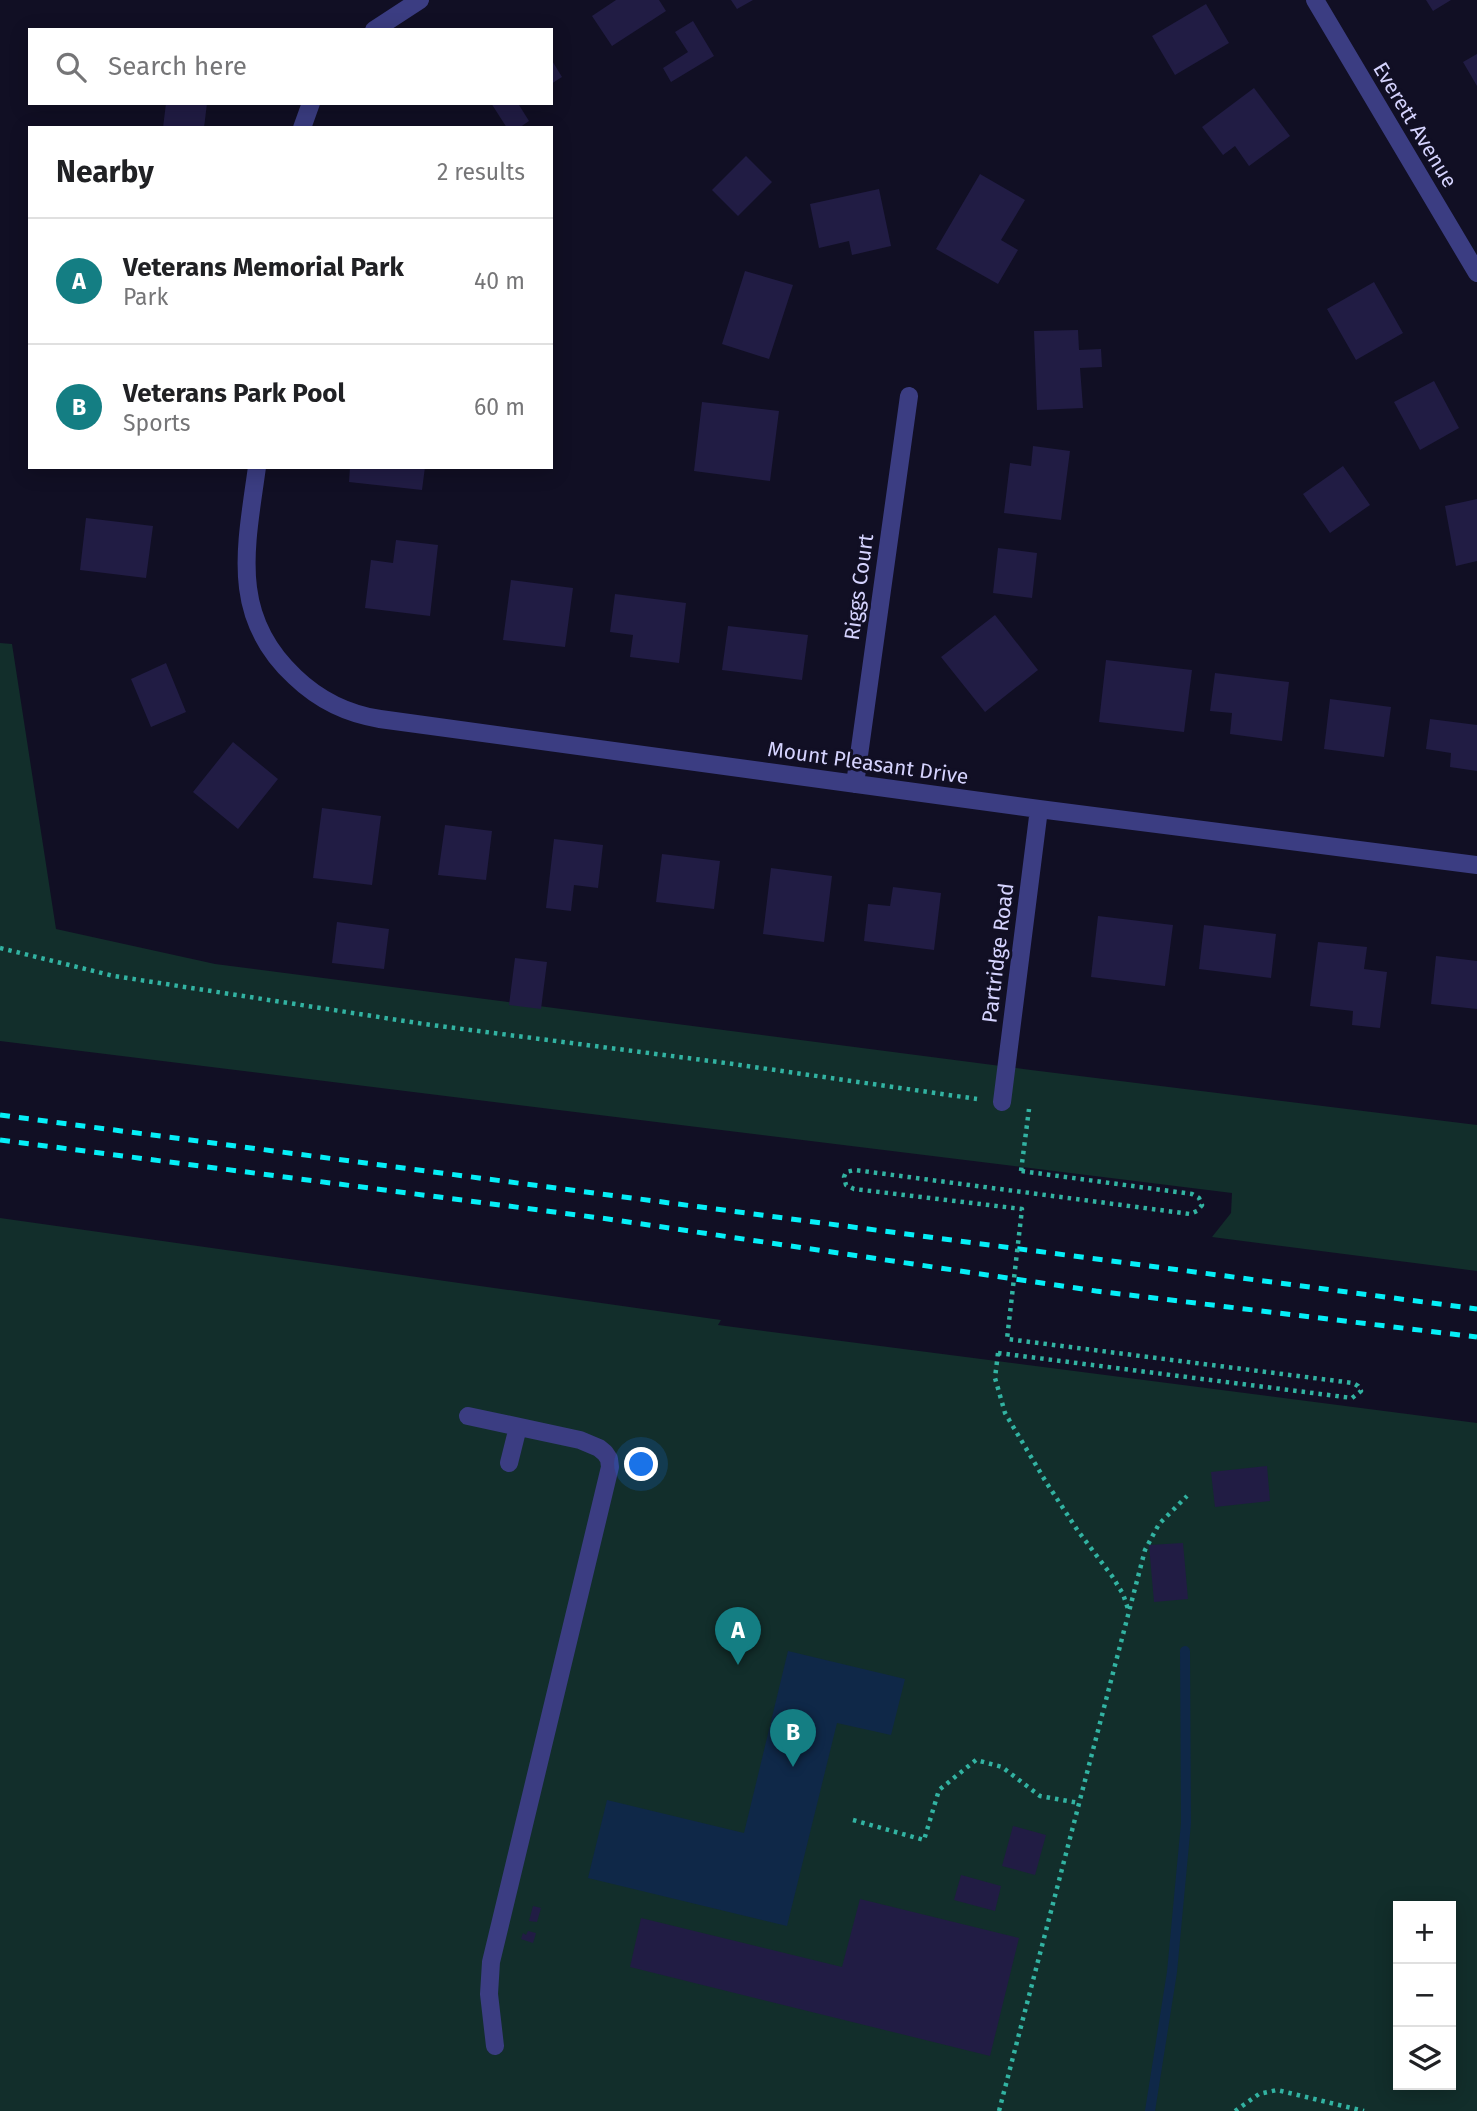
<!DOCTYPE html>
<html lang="en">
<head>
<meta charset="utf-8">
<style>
  body { margin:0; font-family:"Fira Sans",sans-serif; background:#f2f2f2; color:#202124 }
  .controls { position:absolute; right:21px; bottom:21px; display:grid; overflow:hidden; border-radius:0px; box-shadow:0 4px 18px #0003 }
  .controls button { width:63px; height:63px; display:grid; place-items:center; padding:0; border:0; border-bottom:2px solid #e0e0e0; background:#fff; color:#202124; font:35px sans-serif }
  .you { position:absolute; left:642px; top:1465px; width:24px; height:24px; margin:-18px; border:5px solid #fff; border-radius:50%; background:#1a73e8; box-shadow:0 0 0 10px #1a73e833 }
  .badge { display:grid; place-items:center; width:46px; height:46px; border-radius:50%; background:#147e83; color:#fff; font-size:23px; font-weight:700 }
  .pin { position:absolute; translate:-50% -58px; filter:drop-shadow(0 2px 4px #0008) }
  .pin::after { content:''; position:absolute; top:37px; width:24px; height:21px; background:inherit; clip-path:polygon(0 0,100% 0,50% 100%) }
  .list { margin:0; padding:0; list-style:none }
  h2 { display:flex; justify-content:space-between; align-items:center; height:91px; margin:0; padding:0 28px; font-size:30px }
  h2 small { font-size:23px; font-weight:400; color:#757577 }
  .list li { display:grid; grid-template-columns:46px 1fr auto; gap:21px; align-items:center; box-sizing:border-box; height:126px; padding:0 28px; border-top:2px solid #e0e0e0 }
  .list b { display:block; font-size:26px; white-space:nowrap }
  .list p { margin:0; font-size:23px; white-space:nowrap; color:#757577 }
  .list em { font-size:23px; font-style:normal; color:#757577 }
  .icon { flex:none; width:38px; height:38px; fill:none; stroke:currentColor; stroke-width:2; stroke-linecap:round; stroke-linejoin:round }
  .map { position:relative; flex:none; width:1477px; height:2111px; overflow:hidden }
  .search { position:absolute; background:#fff; box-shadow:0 4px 18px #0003; left:28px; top:28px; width:525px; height:77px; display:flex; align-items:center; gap:18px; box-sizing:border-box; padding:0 24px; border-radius:0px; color:#757577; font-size:26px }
  .panel { position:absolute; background:#fff; box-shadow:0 4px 18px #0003; left:28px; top:126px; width:525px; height:343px; border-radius:0px }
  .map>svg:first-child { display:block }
</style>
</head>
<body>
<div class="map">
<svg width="1477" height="2111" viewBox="0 0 1477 2111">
  <rect width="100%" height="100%" fill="#110f24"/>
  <!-- green -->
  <path fill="#122e2b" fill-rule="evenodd" d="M0 643 12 644 56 929 215 964 1031 1070 1477 1125V1271L1212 1237 1231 1213 1232 1193 0 1041Z
    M0 1218 721 1320 718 1325 1477 1423V2111H0ZM1398 1906H1451V2085H1398Z"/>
  <!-- water -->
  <path fill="#0f2848" d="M788 1651 905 1679 891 1735 837 1723 787 1926 588 1878 607 1800 744 1833Z"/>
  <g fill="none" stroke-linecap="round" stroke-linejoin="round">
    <!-- stream -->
    <path stroke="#0f2848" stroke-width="10" d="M1150 2111 1172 1972 1186 1823 1185 1651"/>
  </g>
  <!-- building -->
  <path fill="#211c44" d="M616 0H659L666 11 612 46 592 16Z
    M731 0H753L737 9Z
    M1426 0H1451L1433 11Z
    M1206 4 1229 43 1175 75 1152 36Z
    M693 21 714 56 671 82 663 68 688 52 675 32Z
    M1477 54V86L1463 62Z
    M551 59 562 77 551 84Z
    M1254 88 1290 136 1249 166 1235 146 1223 155 1202 127Z
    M166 103H207L204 128H163Z
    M491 103H522L519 105 529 121 519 128H507Z
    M746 156 772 182 738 216 712 190Z
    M980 174 1025 200 1001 240 1018 250 998 284 936 249Z
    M879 189 891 246 852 255 849 241 819 248 810 204Z
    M745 271 793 285 769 359 722 344Z
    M1374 282 1403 333 1356 360 1327 309Z
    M1078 330 1079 350 1101 349 1102 367 1080 368 1083 408 1037 410 1034 331Z
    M1434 381 1459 428 1420 450 1394 402Z
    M702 402 779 411 770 481 694 471Z
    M1033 446 1070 451 1061 520 1004 513 1010 463 1031 466Z
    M1343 466 1370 505 1330 533 1303 494Z
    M350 467H425L422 490 349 482Z
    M1477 499V561L1456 566 1445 506Z
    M86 518 153 526 146 578 80 570Z
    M396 540 438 545 430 616 365 608 371 560 393 563Z
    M998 548 1037 553 1032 598 993 593Z
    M511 580 573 588 565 647 503 640Z
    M615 594 686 603 679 663 630 657 633 635 610 632Z
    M995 615 1038 670 985 712 941 657Z
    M728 626 808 635 802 680 722 670Z
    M1106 660 1192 670 1184 732 1099 722Z
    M166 663 186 712 151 727 131 679Z
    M1215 673 1289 682 1282 741 1230 734 1232 713 1210 711Z
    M1330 699 1391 707 1384 757 1324 749Z
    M1430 719 1477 725V771L1450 767 1451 753 1426 749Z
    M233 742 278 779 238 829 193 792Z
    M322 808 381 816 372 885 313 878Z
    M445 825 492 831 486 880 438 875Z
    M554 839 603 845 598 888 574 885 571 911 546 908Z
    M662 854 720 861 714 909 656 902Z
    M771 868 832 876 824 942 763 934Z
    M893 887 941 893 934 950 864 941 868 904 890 906Z
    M1098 916 1173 925 1165 986 1091 977Z
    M337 922 389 929 384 969 332 963Z
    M1204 925 1276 934 1271 978 1199 969Z
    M1318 942 1367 947 1364 969 1387 972 1380 1028 1352 1025 1353 1011 1310 1006Z
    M1436 956 1477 961V1009L1431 1004Z
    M515 958 547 962 541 1009 509 1005Z
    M1267 1466 1270 1501 1215 1507 1211 1472Z
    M1183 1543 1188 1599 1154 1602 1149 1545Z
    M1013 1826 1046 1835 1035 1875 1002 1866Z
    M961 1875 1001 1886 995 1911 954 1900Z
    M860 1899 1019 1938 990 2056 630 1967 641 1918 842 1967Z
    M533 1906 541 1908 537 1922 529 1921Z
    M528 1931 536 1933 533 1943 521 1939 523 1933 526 1935Z"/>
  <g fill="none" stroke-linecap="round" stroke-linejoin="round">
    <!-- path -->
    <path stroke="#32b3a2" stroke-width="4.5" stroke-dasharray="3.5 5" stroke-linecap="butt" d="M0 948 114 976 424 1024 726 1063 977 1099
      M1021 1171 1029 1109
      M998 1353 995 1378 1005 1413 1046 1482 1078 1531 1112 1576 1123 1594 1128 1609
      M853 1820 924 1840 939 1790 976 1760 1002 1767 1040 1796 1079 1803
      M999 2111 1145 1550 1159 1524 1187 1496
      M1235 2111 1259 2094 1277 2090 1364 2111"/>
    <!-- minor -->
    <path stroke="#3b3d82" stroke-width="18" d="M1315 0 1477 273
      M374 30 420 0
      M302 128 311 103
      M257 467C246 547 229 616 295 677 319 700 348 714 380 719L1039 809 1477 865
      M855 784 909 396
      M1002 1102 1039 809
      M468 1416 580 1440 599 1448 605 1453 609 1459 610 1467 491 1962 489 1994 495 2046
      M509 1463 518 1427"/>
    <!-- rail -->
    <path stroke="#06eff7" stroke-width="5" stroke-dasharray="10 9" stroke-linecap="butt" d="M0 1115 1477 1309
      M0 1140 608 1219 1096 1291 1477 1337"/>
    <!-- path-bridge -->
    <path stroke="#32b3a2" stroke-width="4.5" stroke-dasharray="3.5 5" stroke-linecap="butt" d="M998 1353 1352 1398 1361 1391 1358 1386 1353 1383 1007 1339 1022 1209 854 1189 846 1185 844 1177 846 1172 855 1170 1190 1214 1197 1211 1202 1205 1199 1198 1192 1194 1021 1171"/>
  </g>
  <g text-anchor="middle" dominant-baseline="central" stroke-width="6" stroke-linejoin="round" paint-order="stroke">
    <!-- street labels -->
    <g font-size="21" fill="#d5d3fe" stroke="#110f24">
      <text transform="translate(1415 125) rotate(59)">Everett Avenue</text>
      <text transform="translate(859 587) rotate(-82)">Riggs Court</text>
      <text transform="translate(868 763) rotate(8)">Mount Pleasant Drive</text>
      <text transform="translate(998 953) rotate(-83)">Partridge Road</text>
    </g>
  </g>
</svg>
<div class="controls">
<button>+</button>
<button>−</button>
<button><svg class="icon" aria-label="layers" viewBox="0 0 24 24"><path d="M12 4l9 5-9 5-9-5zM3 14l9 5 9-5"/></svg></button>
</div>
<div class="you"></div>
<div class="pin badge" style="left:738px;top:1665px">A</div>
<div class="pin badge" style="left:793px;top:1767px">B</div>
<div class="search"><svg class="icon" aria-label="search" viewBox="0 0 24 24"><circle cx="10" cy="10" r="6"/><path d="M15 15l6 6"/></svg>Search here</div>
<section class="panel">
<h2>Nearby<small>2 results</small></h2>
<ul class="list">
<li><span class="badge">A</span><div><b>Veterans Memorial Park</b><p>Park</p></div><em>40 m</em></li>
<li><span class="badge">B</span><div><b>Veterans Park Pool</b><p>Sports</p></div><em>60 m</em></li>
</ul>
</section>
</div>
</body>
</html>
